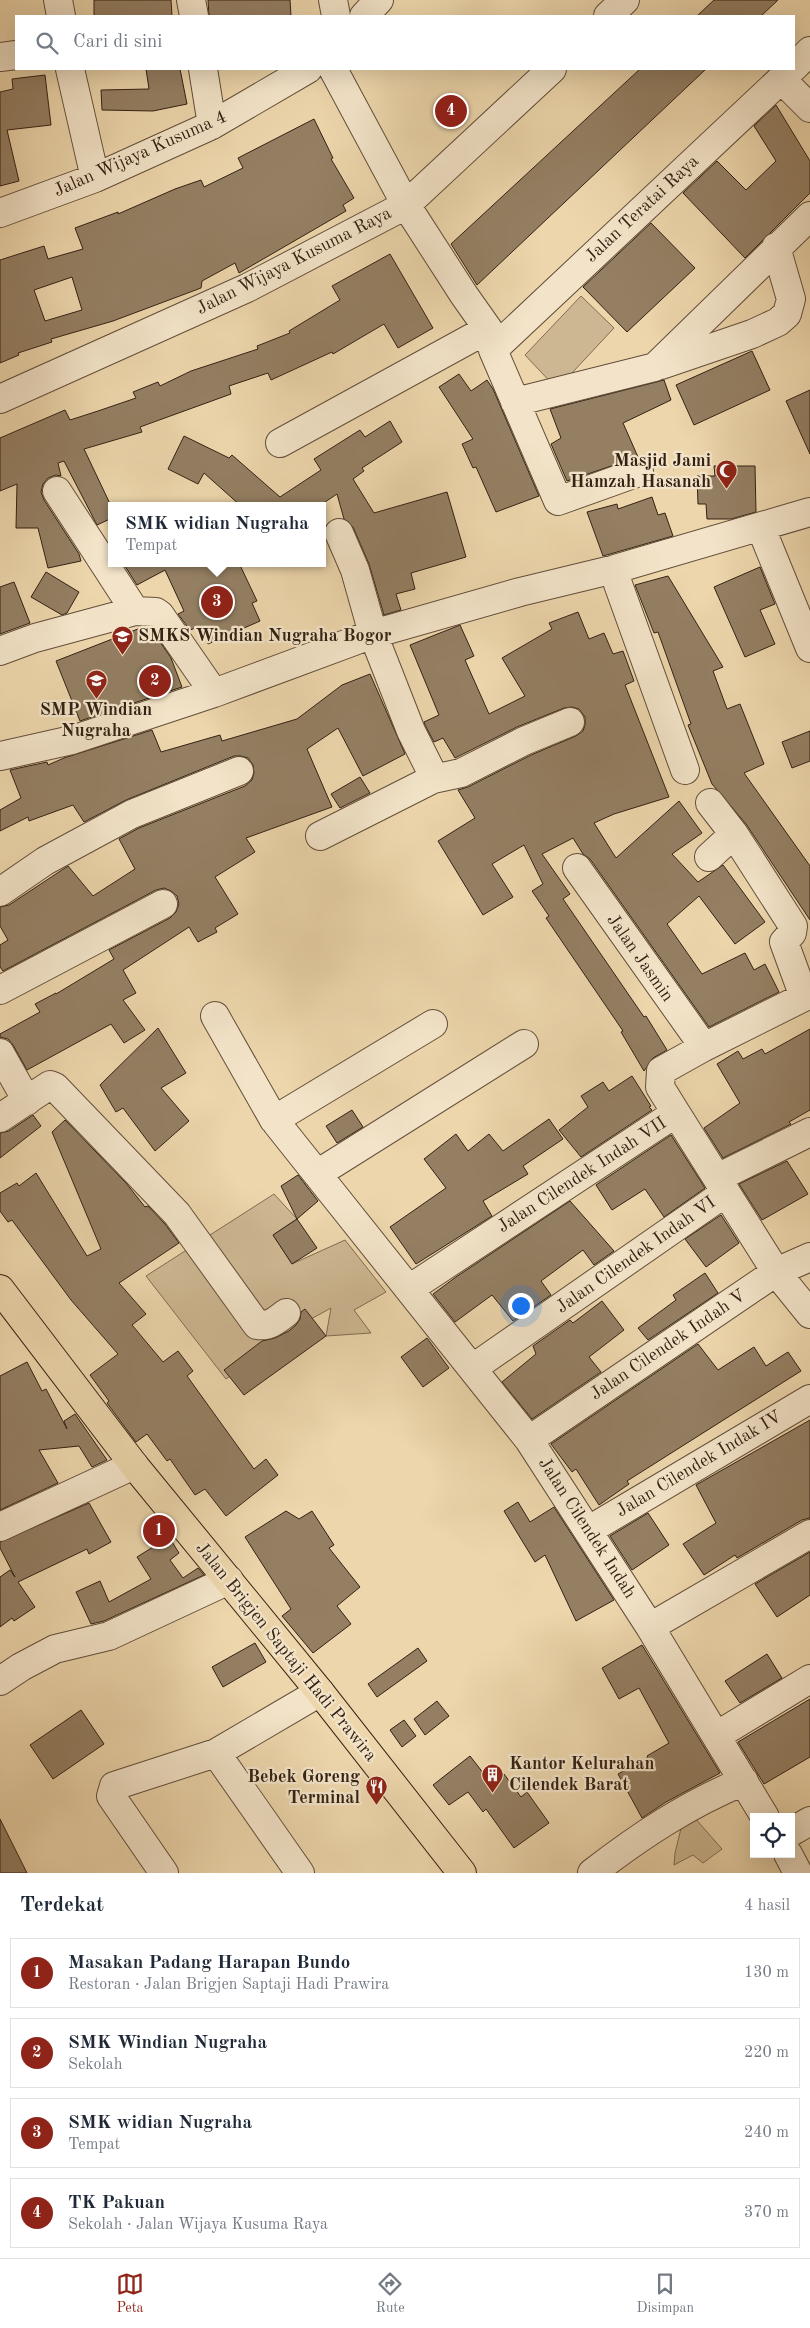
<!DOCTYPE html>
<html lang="id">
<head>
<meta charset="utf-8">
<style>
  body { margin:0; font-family:"Old Standard TT",serif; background:#f2f2f3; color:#1f2937 }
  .controls { position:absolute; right:15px; bottom:15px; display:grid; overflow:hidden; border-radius:0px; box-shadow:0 5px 20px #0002 }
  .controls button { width:45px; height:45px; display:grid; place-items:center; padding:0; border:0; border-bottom:1px solid #e0e1e3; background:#fff; color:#1f2937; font:25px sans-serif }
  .you { position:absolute; left:520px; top:1305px; width:18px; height:18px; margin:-12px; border:4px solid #fff; border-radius:50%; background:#1a73e8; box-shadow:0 0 0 8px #1a73e833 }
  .badge { display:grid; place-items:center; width:32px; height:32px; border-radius:50%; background:#8f2418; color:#fff; font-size:16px; font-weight:700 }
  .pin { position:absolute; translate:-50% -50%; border:2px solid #fff; box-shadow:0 1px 5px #0006 }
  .popup { position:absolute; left:108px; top:502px; width:218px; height:65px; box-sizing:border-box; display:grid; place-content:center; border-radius:0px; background:#fff; filter:drop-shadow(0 1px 4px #0005); font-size:16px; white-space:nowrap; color:#747a83 }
  .popup b { font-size:19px; color:#1f2937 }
  .popup::after { content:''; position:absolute; left:50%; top:100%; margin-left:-10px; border:10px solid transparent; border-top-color:#fff }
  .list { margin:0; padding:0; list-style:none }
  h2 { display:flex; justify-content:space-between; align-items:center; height:65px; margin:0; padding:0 20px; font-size:21px }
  h2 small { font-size:16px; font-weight:400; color:#747a83 }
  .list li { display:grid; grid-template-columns:32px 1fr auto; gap:15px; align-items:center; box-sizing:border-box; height:70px; margin:0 10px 10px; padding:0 10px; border:1px solid #e0e1e3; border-radius:0px }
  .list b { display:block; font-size:19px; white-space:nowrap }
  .list p { margin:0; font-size:16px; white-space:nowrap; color:#747a83 }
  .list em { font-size:16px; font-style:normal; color:#747a83 }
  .icon { flex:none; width:28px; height:28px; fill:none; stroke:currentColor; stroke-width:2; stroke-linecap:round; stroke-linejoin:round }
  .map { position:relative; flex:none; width:810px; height:1873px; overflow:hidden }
  .search { position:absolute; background:#fff; box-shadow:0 5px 20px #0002; left:15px; right:15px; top:15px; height:55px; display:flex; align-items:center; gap:12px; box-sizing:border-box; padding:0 18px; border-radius:0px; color:#747a83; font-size:19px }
  .sheet { height:385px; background:#fff }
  nav { display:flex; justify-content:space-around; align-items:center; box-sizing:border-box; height:70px; border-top:1px solid #e0e1e3; background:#fff; font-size:14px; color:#747a83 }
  nav a { display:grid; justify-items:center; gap:2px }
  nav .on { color:#8f2418 }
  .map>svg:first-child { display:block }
</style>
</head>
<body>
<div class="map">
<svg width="810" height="1873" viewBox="0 0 810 1873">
  <rect width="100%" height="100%" fill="#edd6ac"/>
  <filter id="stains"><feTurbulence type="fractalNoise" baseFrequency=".004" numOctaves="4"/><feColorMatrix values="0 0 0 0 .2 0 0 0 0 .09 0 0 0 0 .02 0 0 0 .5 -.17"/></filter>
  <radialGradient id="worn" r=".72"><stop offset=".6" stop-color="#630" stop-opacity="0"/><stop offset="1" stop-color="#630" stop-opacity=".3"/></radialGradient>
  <!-- green -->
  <path fill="#cdb792" stroke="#806c53" d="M581 296 614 328 557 389 525 355Z
    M274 1194 297 1219 273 1235 292 1264 345 1240 386 1292 354 1310 371 1333 326 1336 331 1308 311 1319 226 1379 146 1276Z
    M686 1808 722 1849 703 1863 693 1855 674 1865 675 1853Z"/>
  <!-- building -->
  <path fill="#947f63" stroke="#332114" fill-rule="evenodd" d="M94 0H171L172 16H94Z
    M208 0H290L291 16H209Z
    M714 0H778L761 16H697Z
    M146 69H180L187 104 153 111 102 110 101 90 149 89Z
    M640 69H706L477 285 451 244Z
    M45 75 51 125 7 130 19 181 0 186V92L13 89 12 79Z
    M776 105 810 161V193L745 258 683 193 717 161 746 190 776 161 754 126Z
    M314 119 333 158 331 159 354 198 343 205 346 211 239 273 235 263 202 281 201 288 113 321 51 339 52 342 18 353 19 355 0 363V260L44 246 48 259 83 249 75 228 118 212V214L175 189 201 180 204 187 243 168 238 158ZM72 277 82 310 45 321 34 290Z
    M651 223 695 268 627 332 583 287Z
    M390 254 433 328 398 348 384 324 333 354 332 352 271 380 268 373 229 386 231 394 140 427 142 432 84 449 112 508V518L97 525 64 461 58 463 61 476 56 475 48 478 43 484 41 492 44 500 79 554 81 561 48 568 38 528H16L17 484 0 491V438L65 410 70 420 98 411 136 398 133 392 158 382 160 386 191 371 258 349 257 346 290 333 289 331 340 300 332 286Z
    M752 351 770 390 694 425 676 385Z
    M459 374 471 391 487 380 493 389 539 496 496 512 476 467 473 468 462 444 473 439 439 387Z
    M664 380 671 400 623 423 638 457 567 481 551 444 561 438 550 409Z
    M810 390V454L786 401Z
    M390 421 402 442 362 468 364 471 353 479 374 513 447 492 466 557 411 573 415 589 396 594 401 610 384 615 369 564 353 527 344 519 337 494 319 506H241L204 473 198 484 168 469 184 436 229 458 232 455 280 497 321 470 314 459 360 430 365 437Z
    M714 466H755L756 512 731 519H707L706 504H698L697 476H715Z
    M652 497 658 515 665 513 673 536 603 556 587 512 617 504 618 509Z
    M123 563H239L257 601 252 603 260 621 208 644 201 626 190 630 178 614 184 611 165 570 137 585Z
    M760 567 775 604 760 610 775 644 745 657 714 587Z
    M46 572 79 592 67 613 62 615 31 597Z
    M668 576 723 667 713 671 727 709 740 704 764 764 744 773 810 866V920L746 824 712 784 688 725 691 724 658 632 654 633 635 585Z
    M14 582 30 623 0 634V587Z
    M578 612 589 639 604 633 613 654 623 651 634 681 625 685 669 797 614 814 594 823 616 858 679 801 702 833 672 854 698 882 723 865 765 922 735 944 699 896 667 924 702 974 745 953 754 970 765 964 779 992 709 1027 590 859 583 854 573 838 542 854 570 894 563 899 644 1017 646 1016 667 1050 653 1058 644 1071 621 1032 623 1031 546 918 549 916 532 891 543 884 524 845 492 864 513 897 483 915 438 841 475 818 458 790 468 787 531 755 576 736 583 731 585 725V717L579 709 572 707 564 708 517 727 455 758 443 738 434 742 425 725 424 722 439 715 410 645 460 625 474 656 465 660 489 714 525 696 502 658 552 629 549 623Z
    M143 627H150L171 658 182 687 80 721 56 661Z
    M370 674 405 754 363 776 338 728 307 749 332 807 246 838 255 852 215 877 238 914 215 928 217 932 198 942 189 927 123 970 136 993 123 1000 145 1030 124 1043 111 1024 27 1070 13 1045 8 1039 0 1037V1034L40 1012 35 1004 56 993V994L114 959 109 950 170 918 176 912 179 904 177 896 171 891 164 888 156 890 3 971 0 967V945L8 940 0 926V907L9 905 68 866 93 896 135 869 119 839 139 828 245 786 252 780 254 773 253 765 248 758 241 756H234L126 800 84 822 73 805 29 821 28 817 0 831V810L21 798 10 770 47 762 48 765 64 758 152 730 161 752 220 735 222 741 297 719 342 685Z
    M810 731V761L792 768 782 742Z
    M360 777 370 793 340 808 331 794Z
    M158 1028 186 1073 161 1088 189 1121 155 1151 123 1108 116 1112 100 1085Z
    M810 1029V1110L789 1122 791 1124 723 1158 704 1128 740 1103 717 1064 738 1051 743 1059 762 1049 765 1054Z
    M632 1076 651 1106 649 1107 652 1110 581 1157 559 1130 588 1107 581 1096 603 1082 609 1091Z
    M352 1110 363 1127 337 1143 326 1126Z
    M33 1115 41 1126 0 1158V1133L9 1131Z
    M549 1119 563 1139 523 1166 528 1174 483 1201 492 1216 416 1264 390 1227 446 1188 424 1159 456 1134 468 1151 489 1134 503 1151Z
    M65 1120 126 1183 145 1207 148 1206 165 1224 179 1243 119 1283 146 1314 132 1325 163 1362 178 1351 193 1371 187 1376 254 1469 266 1459 278 1475 226 1516 205 1489 195 1495 170 1459 167 1461 147 1434 136 1442 107 1403 109 1401 90 1375 118 1354 71 1300 12 1220 8 1222 0 1211V1193L17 1183 19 1186 36 1173 87 1256 101 1249 52 1132Z
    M671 1135 705 1188 664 1217 645 1189 612 1210 596 1185Z
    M787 1161 808 1194 762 1220 739 1184Z
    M298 1175 318 1201 297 1219 281 1186Z
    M570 1201 614 1251 594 1265 583 1250 541 1281 551 1295 513 1321 492 1295 455 1322 433 1294 456 1277Z
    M721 1215 739 1243 706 1267 685 1239Z
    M297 1219 317 1248 292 1264 273 1235Z
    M705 1273 718 1293 648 1340 638 1328 676 1300 673 1295Z
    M602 1301 624 1330 589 1357 601 1372 532 1419 502 1382 536 1354 533 1346 570 1320 573 1323Z
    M305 1309 326 1336 244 1395 224 1370 262 1341 275 1338 289 1331 296 1325 300 1319 301 1312Z
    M427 1338 449 1368 423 1387 401 1357Z
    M698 1344 718 1370 754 1347 766 1366 788 1352 801 1371 627 1481 629 1484 599 1505 576 1469 572 1472 551 1444Z
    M27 1362 42 1391 46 1389 67 1429 64 1421 75 1414 107 1460 92 1467 79 1446 39 1450 58 1483 0 1510V1376Z
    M810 1420V1518L802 1520 737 1558 735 1555 704 1575 683 1544 716 1523 696 1485Z
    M518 1502 530 1522 554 1507 614 1600 576 1621 545 1555 535 1562 504 1511Z
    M89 1503 111 1542 89 1554 87 1549 18 1582 35 1607 14 1621 12 1618 0 1627V1577L10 1570 15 1577 0 1548V1542Z
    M286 1511 299 1519 312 1511 334 1545 329 1548 360 1587 337 1606 351 1624 313 1653 282 1616 291 1609 245 1537Z
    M648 1513 669 1545 632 1570 610 1536Z
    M169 1537 179 1553 170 1560 183 1578 198 1568 204 1575 104 1621 91 1624 76 1592 100 1581 109 1602 151 1579 137 1557Z
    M810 1552V1595L777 1617 755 1584Z
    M255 1643 266 1662 223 1687 212 1667Z
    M642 1645 720 1773 666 1802 642 1818 618 1774 648 1757 647 1756 669 1743 639 1688 619 1699 602 1668Z
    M418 1648 427 1661 377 1697 368 1684Z
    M767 1654 782 1678 740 1703 725 1681Z
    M810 1699V1757L764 1784 738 1742Z
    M437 1701 449 1716 425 1735 414 1719Z
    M81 1710 104 1744 53 1779 30 1745Z
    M404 1720 416 1736 402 1747 390 1730Z
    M470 1756 491 1783 504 1774 521 1797 527 1792 549 1823 514 1848 486 1809 483 1812 468 1792 449 1805 433 1785Z
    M0 1819 27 1873H0Z"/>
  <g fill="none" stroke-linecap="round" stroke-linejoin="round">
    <defs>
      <path id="minor" d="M58 0 61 16
        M191 0 194 16
        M333 0 336 16
        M364 16 379 0
        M608 16 625 0
        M0 57 16 55
        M794 67 810 51
        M70 69 95 178
        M203 69 212 125
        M333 69 406 205 464 295 488 329 493 350 558 501 639 472
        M781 79 810 108
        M0 213 95 178 212 125 308 69
        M493 350 792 69
        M661 365 752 334 778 322 787 314 791 299 776 247
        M0 399 247 288 406 205 552 69
        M515 402 655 367 810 216
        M280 443 488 329
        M57 491 135 611
        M761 528 810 648
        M615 569 618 584 685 770
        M0 651 35 638 135 611 156 612 160 615 214 693
        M0 756 72 740 214 693 373 634 520 592 615 569 810 512
        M433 779 461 773 524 741 570 722
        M710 803 734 834 793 926 792 933 784 942 804 997
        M320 836 433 779 430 769 411 731 373 634 355 570 339 533
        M709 857 734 834
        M577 868 704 1047
        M0 892 45 861 132 814 239 771
        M0 990 163 904
        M215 1016 274 1120 529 1440 650 1627 765 1817
        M0 1053 27 1101
        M676 1113 776 1272 810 1314
        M0 1118 50 1085 55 1087 177 1214 257 1325C269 1327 277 1320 286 1313
        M274 1120 433 1024
        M317 1174 524 1044
        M717 1178 810 1132
        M409 1289 676 1113 660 1087 661 1071 704 1047 810 994
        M473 1368 725 1193
        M529 1440 776 1272 810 1257
        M0 1527 134 1465
        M589 1530 810 1399
        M650 1627 810 1534
        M0 1681 21 1667 55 1649 109 1636 229 1580
        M716 1736 810 1679
        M216 1753 300 1873
        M791 1832 810 1821
        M788 1854 798 1873
        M164 1873 111 1796 114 1786 216 1753 320 1692
        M592 1873C640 1836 688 1804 744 1781"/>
      <path id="major" d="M0 1289 134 1465 320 1692 462 1873"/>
    </defs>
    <!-- minor casing -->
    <use href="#minor" stroke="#624e3a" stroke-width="30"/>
    <!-- major casing -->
    <use href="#major" stroke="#332114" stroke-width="30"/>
    <!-- minor -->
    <use href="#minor" stroke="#f3e4c9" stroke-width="28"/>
    <!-- major -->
    <use href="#major" stroke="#edd6ac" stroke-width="28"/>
  </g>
  <!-- icons -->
  <defs>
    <symbol id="mosque-pin" viewBox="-11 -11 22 30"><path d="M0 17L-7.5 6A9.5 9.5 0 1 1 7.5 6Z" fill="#8f2418" stroke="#f3e4c9"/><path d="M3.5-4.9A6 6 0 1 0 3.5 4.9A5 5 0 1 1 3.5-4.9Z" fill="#fff"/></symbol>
    <symbol id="school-pin" viewBox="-11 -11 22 30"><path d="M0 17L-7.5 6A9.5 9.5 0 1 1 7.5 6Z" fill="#8f2418" stroke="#f3e4c9"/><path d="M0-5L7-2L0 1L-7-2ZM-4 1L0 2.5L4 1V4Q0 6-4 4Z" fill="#fff"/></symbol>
    <symbol id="building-pin" viewBox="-11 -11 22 30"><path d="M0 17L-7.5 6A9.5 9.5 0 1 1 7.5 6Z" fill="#8f2418" stroke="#f3e4c9"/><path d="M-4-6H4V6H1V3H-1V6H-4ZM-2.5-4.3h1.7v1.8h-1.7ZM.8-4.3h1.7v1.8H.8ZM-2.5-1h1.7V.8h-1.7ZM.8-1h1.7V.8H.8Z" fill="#fff"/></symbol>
    <symbol id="restaurant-pin" viewBox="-11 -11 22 30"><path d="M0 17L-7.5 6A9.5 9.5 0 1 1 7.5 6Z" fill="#8f2418" stroke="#f3e4c9"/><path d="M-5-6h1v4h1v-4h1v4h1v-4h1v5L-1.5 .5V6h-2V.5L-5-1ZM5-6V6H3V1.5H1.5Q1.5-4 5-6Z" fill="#fff"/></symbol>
  </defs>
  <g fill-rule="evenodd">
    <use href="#mosque-pin" x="714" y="458" width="25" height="34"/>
    <use href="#school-pin" x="110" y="624" width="25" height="34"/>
    <use href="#school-pin" x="84" y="668" width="25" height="34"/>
    <use href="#building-pin" x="480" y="1762" width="25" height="34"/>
    <use href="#restaurant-pin" x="364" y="1774" width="25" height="34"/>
  </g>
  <g text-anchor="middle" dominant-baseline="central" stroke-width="4.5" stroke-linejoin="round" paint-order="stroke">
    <!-- street labels -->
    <g font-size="18" fill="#332114" stroke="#f3e4c9">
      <text transform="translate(140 154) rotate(-24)">Jalan Wijaya Kusuma 4</text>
      <text transform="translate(642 209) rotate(-43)">Jalan Teratai Raya</text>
      <text transform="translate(294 261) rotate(-27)">Jalan Wijaya Kusuma Raya</text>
      <text transform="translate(640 958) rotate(55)">Jalan Jasmin</text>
      <text transform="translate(582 1175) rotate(-33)">Jalan Cilendek Indah VII</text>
      <text transform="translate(636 1255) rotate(-35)">Jalan Cilendek Indah VI</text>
      <text transform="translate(668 1345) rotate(-34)">Jalan Cilendek Indah V</text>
      <text transform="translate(699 1464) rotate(-31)">Jalan Cilendek Indak IV</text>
      <text transform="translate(587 1528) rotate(57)">Jalan Cilendek Indah</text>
      <text transform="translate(286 1652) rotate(51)">Jalan Brigjen Saptaji Hadi Prawira</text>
    </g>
    <!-- poi labels -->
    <g font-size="18" font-weight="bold" fill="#332114" stroke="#f3e4c9" text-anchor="end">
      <text x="711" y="461">Masjid Jami<tspan x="711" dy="21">Hamzah Hasanah</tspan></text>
      <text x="138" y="636" text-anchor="start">SMKS Windian Nugraha Bogor</text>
      <text x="96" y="710" text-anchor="middle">SMP Windian<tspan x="96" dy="21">Nugraha</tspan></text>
      <text x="509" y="1764" text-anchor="start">Kantor Kelurahan<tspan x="509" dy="21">Cilendek Barat</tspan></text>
      <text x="360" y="1777">Bebek Goreng<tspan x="360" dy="21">Terminal</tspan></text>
    </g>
  </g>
  <rect width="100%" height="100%" filter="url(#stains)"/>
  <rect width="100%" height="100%" fill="url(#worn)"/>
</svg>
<div class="controls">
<button><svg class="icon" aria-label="locate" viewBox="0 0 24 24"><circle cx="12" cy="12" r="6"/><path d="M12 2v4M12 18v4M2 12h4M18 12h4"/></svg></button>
</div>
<div class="you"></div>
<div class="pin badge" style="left:159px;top:1531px">1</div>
<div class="pin badge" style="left:155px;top:681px">2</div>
<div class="pin badge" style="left:217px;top:602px">3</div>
<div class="popup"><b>SMK widian Nugraha</b>Tempat</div>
<div class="pin badge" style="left:451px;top:111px">4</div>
<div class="search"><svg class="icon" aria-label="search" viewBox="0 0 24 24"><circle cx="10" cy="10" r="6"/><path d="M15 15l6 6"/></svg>Cari di sini</div>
</div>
<section class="sheet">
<h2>Terdekat<small>4 hasil</small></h2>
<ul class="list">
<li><span class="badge">1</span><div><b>Masakan Padang Harapan Bundo</b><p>Restoran · Jalan Brigjen Saptaji Hadi Prawira</p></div><em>130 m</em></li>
<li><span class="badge">2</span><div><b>SMK Windian Nugraha</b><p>Sekolah</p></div><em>220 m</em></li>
<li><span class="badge">3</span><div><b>SMK widian Nugraha</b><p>Tempat</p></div><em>240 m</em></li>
<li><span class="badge">4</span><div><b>TK Pakuan</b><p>Sekolah · Jalan Wijaya Kusuma Raya</p></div><em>370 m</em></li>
</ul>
</section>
<nav>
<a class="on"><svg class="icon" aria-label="map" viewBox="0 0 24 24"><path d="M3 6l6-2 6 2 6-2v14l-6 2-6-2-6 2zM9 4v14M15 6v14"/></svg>Peta</a>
<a><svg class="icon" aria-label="directions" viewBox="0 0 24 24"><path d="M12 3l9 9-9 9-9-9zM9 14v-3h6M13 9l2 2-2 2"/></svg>Rute</a>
<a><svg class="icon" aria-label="saved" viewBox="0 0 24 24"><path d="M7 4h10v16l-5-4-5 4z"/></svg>Disimpan</a>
</nav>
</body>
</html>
